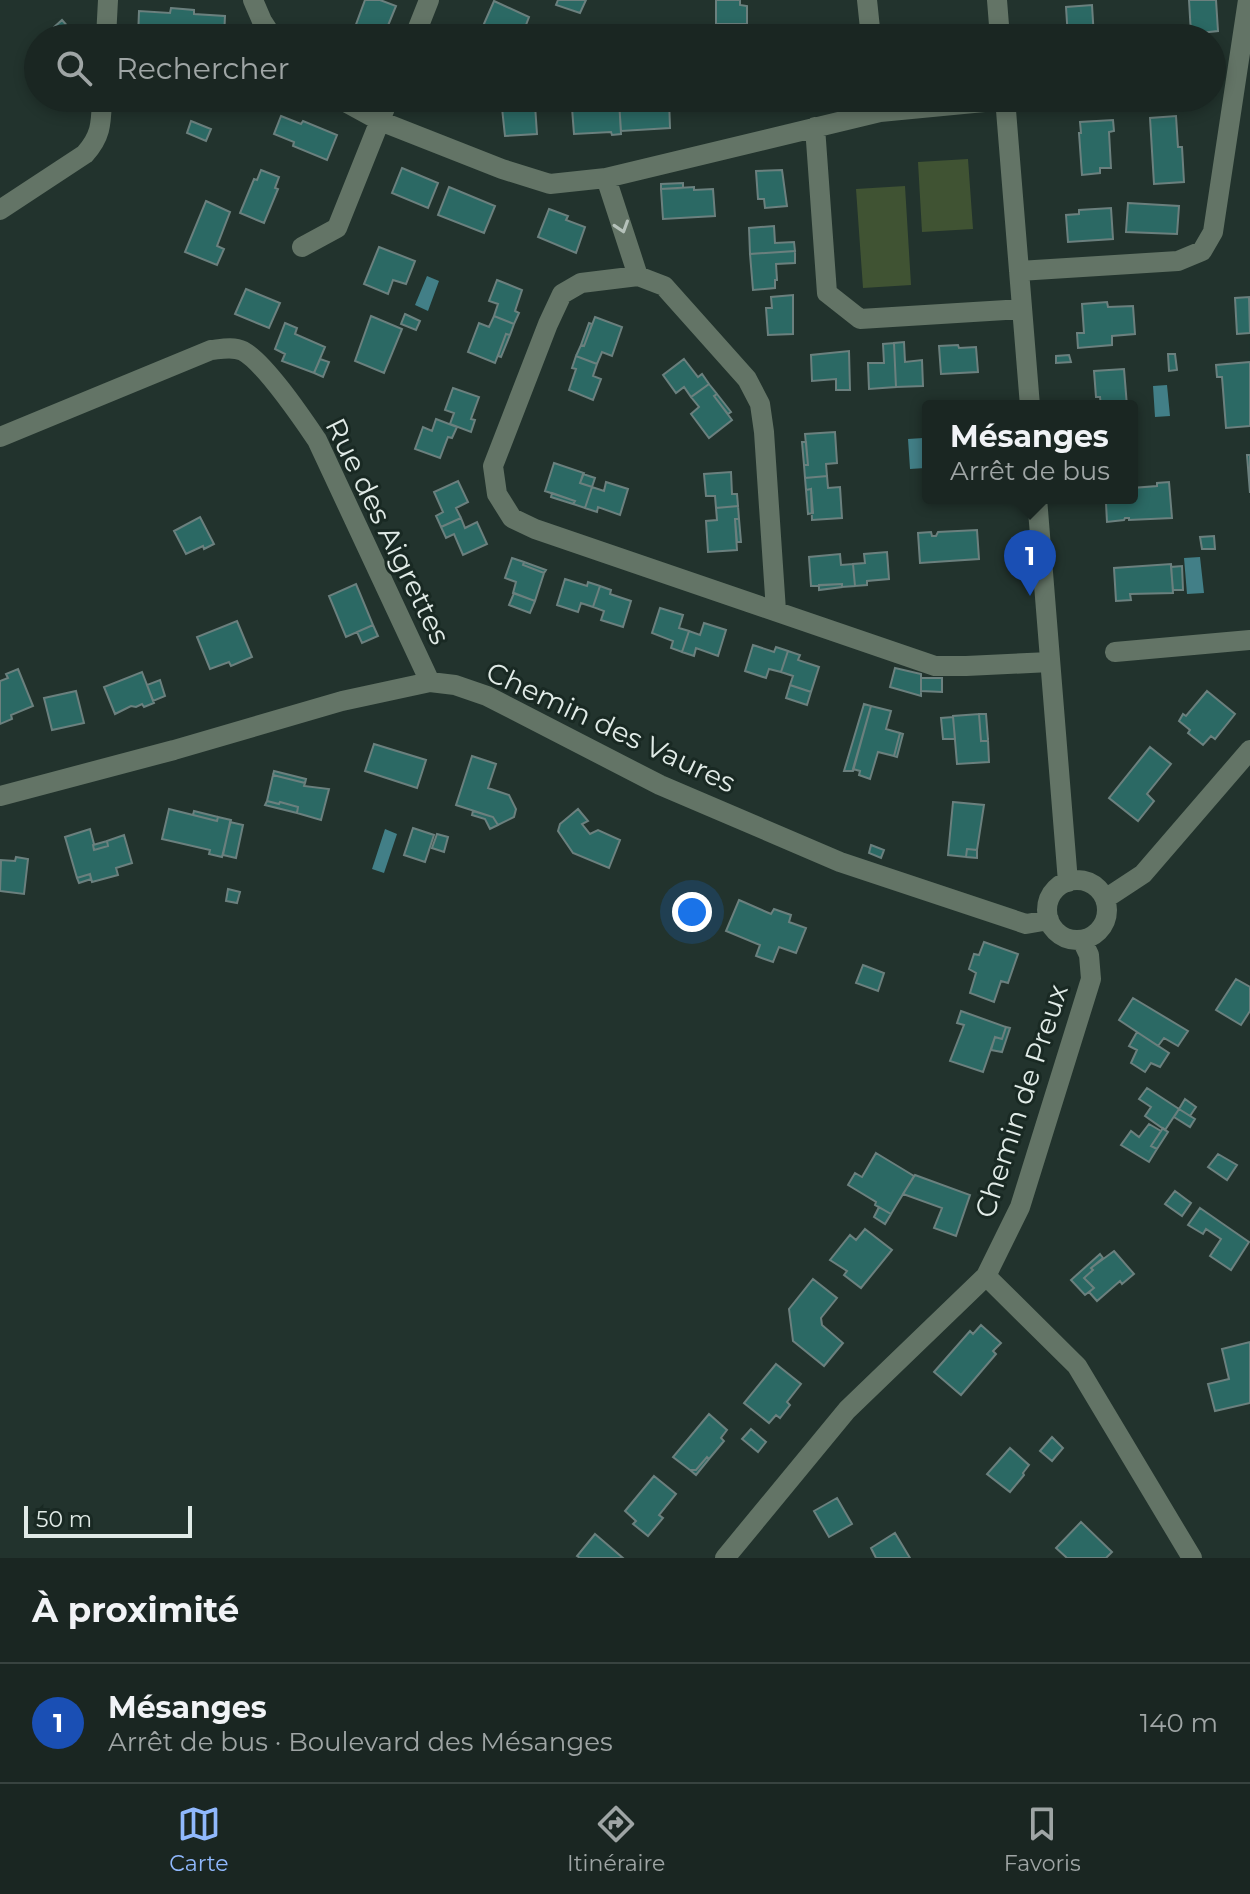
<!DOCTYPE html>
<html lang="fr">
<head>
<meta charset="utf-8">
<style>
  body { margin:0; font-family:Montserrat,sans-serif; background:#27322f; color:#f1f3f6 }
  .scale { position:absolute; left:24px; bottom:20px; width:168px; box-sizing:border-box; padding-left:8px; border:4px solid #e1ebe7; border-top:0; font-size:22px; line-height:28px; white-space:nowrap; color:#e1ebe7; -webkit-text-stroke:6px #192923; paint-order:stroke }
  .you { position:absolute; left:692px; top:912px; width:28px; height:28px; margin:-20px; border:6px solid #fff; border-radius:50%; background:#1a73e8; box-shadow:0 0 0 12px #1a73e833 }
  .badge { display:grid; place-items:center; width:52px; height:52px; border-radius:50%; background:#90b8fd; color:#fff; font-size:26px; font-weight:700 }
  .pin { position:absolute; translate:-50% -66px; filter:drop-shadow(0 2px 4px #0008) }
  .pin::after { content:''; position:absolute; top:42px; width:28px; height:24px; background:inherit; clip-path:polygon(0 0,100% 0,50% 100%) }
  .popup { position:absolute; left:922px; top:400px; width:216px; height:104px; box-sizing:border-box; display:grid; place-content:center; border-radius:8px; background:#1a2622; filter:drop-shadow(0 2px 6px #0005); font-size:26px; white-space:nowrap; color:#9fa5a5 }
  .popup b { font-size:30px; color:#f1f3f6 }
  .popup::after { content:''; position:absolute; left:50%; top:100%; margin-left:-16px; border:16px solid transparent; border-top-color:#1a2622 }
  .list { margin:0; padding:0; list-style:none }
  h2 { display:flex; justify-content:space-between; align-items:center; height:104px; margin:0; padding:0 32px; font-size:34px }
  h2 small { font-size:26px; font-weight:400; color:#9fa5a5 }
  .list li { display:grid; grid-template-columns:52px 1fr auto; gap:24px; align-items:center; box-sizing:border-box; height:120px; padding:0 32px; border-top:2px solid #384340 }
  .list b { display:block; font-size:30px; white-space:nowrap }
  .list p { margin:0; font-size:26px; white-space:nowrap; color:#9fa5a5 }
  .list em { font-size:26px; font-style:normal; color:#9fa5a5 }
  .icon { flex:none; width:44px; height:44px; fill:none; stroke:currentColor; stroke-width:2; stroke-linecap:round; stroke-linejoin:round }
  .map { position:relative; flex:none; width:1250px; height:1558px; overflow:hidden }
  .search { position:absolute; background:#1a2622; box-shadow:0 4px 12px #0003; left:24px; right:24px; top:24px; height:88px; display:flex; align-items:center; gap:20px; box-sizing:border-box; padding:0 28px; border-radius:44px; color:#9fa5a5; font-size:30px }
  .sheet { height:224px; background:#1a2622 }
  nav { display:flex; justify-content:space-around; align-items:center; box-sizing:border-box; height:112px; border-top:2px solid #384340; background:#1a2622; font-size:22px; color:#9fa5a5 }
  nav a { display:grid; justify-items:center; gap:4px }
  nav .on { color:#90b8fd }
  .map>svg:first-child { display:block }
</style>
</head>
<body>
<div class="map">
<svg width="1250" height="1558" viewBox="0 0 1250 1558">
  <rect width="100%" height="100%" fill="#22332d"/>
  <!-- green -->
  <path fill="#405333" d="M968 159 973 229 922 232 918 162Z
    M905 186 911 285 863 288 856 189Z"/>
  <!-- water -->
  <path fill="#427f87" d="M427 276 439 281 428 311 415 305Z
    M1167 385 1170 416 1155 417 1153 386Z
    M923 438 925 468 910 469 908 439Z
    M1200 557 1204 593 1187 594 1184 558Z
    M385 829 397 834 384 873 372 869Z"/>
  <!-- building -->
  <path fill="#2b6964" stroke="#6b807e" stroke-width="2" d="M365 0H380L396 6 387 28 382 27 377 38H351Z
    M558 0H586L580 13 556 5Z
    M716 0H740V5L747 6V24H716Z
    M1189 0H1216L1218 31 1191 34Z
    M494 1 529 17 521 38H509L483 26Z
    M1092 5 1094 38H1068L1066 7Z
    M171 8 194 10V14L225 16 224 38H192V32L170 31 169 38H138L139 11 170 13Z
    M62 20 77 37 81 34 85 38H42Z
    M950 30 951 38H912V32Z
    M1066 98H1096V106L1067 108Z
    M669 99 670 128 621 131 619 102Z
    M619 100 621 134 612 135 611 132 574 134 572 108 589 107 588 102Z
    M588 102 589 107 572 108V104Z
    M535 105 537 134 505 136 502 108Z
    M281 116 301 124 303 121 337 135 327 160 293 146 294 142 274 134Z
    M1176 116 1178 147H1182L1184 182 1154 184 1150 118Z
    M1113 120 1114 131 1109 132 1111 168H1100V173L1082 175 1079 133H1081L1080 122Z
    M191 121 211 129 206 141 187 133Z
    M402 168 438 183 428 208 392 193Z
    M261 170 279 177 275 188 278 189 264 223 240 213 254 179 257 180Z
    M782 170 787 206 765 208 764 199H758L756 171Z
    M683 183V188L661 189V184Z
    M449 187 495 206 484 233 438 215Z
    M694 187V190L713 189 715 216 663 219 661 189Z
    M206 201 230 212 217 246 224 249 217 265 185 252Z
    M1128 203 1179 206 1177 234 1126 232Z
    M1111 208 1113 239 1068 242 1066 215 1079 214V210Z
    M549 209 568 216 566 220 585 227 576 253 538 237Z
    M774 226 775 243 794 242 795 251 750 254 749 228Z
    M379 247 415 261 406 284 393 280 388 294 364 284Z
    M795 251V263L776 264 777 280H775V288L753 290 750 254Z
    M497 280 522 290 515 311 519 313 514 324 494 316 498 304 489 301Z
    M246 289 280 303 269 328 235 314Z
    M793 295V334L768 335 766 308H772L771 297Z
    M1249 297 1250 333 1237 334 1235 298Z
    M1107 302 1108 307 1133 306 1135 334 1112 336V345L1078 348 1077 333H1084L1082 304Z
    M405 314 420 321 416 330 401 324Z
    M371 316 402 329 384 373 355 361Z
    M494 316 514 324 510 335 506 334 495 363 468 352 479 323 489 327Z
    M595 317 622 327 612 356 602 352 597 364 576 356 581 345 584 346Z
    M285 323 297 328 295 334 325 347 314 373 282 361 285 354 275 349Z
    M589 323 592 324 584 346 581 345Z
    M506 334 510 335 501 357 498 356Z
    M904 342 905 362 922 360 923 386 896 387 894 343Z
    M894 343 896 387 869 389 868 363H884L883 344Z
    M958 345 959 348 976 347 978 372 941 374 939 346Z
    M849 351 850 390H836V379L812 381 811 355Z
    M1168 354H1175L1177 370 1169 371Z
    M1069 355 1071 362 1056 363V356Z
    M576 356 597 364 593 376 601 379 593 400 569 390 576 369 572 368Z
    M320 359 329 362 323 377 314 373Z
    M684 359 698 377 702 374 709 384 691 397 684 387 676 393 663 375Z
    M1250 362V426L1226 428 1222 377H1217L1216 365Z
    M1124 369 1127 406H1101L1100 397H1096L1094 371Z
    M709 384 717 394 714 396 732 420 709 438 691 414 699 407 691 397Z
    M453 388 479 397 471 419 475 420 471 432 450 424 454 413 445 410Z
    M717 394 731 412 728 414 714 396Z
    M436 419 457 427 452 438 448 437 440 458 415 449 423 427 432 431Z
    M835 432 837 463 826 464 827 476 805 478 804 465H808L805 434Z
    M802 442H806L808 465H804Z
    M1247 455H1250V493Z
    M554 463 584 473 580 483 592 487 585 508 573 504 575 501 545 491Z
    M731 472 732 494H737L738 506 716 508 715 496H706L704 474Z
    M583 474 595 478 592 487 580 483Z
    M827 476 828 488 840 487 842 518 812 520 811 489 806 490 805 478Z
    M458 481 468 502 456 508 461 518 441 527 436 516 443 512 434 492Z
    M606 482 628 489 620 515 598 507 597 512 585 508 592 487 604 491Z
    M1169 482 1172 518 1129 520V518H1125L1124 520 1107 522 1106 503 1114 502V498H1132V488L1157 486V483Z
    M811 489 813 513 808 514 806 490Z
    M552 493 575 501 573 504 551 497Z
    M738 506 739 519H735L737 550 708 552 706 521 717 520 716 508Z
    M200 517 214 544 204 549 203 546 186 554 174 531Z
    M461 518 465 528 477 522 487 544 463 555 454 534 446 538 441 527Z
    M735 519H739L741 542H737Z
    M977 530 979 559 920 563 918 533 931 532 932 536H936L938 532Z
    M1214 536 1215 549H1202L1200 537Z
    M887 552 889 579 867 581V585L855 586 853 564 865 563 864 554Z
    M840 554 841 565 853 564 855 586 842 587V584L811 586 809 557Z
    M512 558 524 562 523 565 544 573 535 601 513 593 516 582 505 578Z
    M524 562 546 570 544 573 523 565Z
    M1171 564 1173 593 1130 594 1131 600 1116 601 1114 568Z
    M1182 566 1183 590H1173L1171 567Z
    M565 579 587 586 588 582 600 586 593 607 581 603 578 612 557 605Z
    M356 584 373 625 346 637 329 596Z
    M842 584V587L819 590V585Z
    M600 586 611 590 610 594 631 601 623 627 601 620 604 611 593 607Z
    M514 593 535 601 530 613 509 605Z
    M660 608 683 615 679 628 689 631 682 652 671 648 673 641 652 633Z
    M237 621 252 657 231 666 229 662 210 669 197 637Z
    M704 623 726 630 718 656 696 648 694 656 682 652 689 631 700 635Z
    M373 625 378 636 362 643 357 632Z
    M753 645 774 652 776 647 788 651 781 672 769 669 766 678 745 671Z
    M788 651 800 655 798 660 819 667 811 692 790 685 793 676 781 672Z
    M895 668 921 674V696L890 687Z
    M18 669 33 706 11 715 12 719 0 724V681L8 678 6 674Z
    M142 672 154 703 144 707 142 704 136 707 131 706 115 714 104 687Z
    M921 678H942V692L921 691Z
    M160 680 165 696 153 701 147 685Z
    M790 685 811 692 807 705 786 698Z
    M76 691 84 723 52 730 44 698Z
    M1207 691 1235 714 1215 739 1211 736 1203 745 1188 733 1190 730 1179 721 1183 714 1186 716Z
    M864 704 871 706 853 771H844Z
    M871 706 891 711 886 729 900 733 894 756 878 752 870 779 859 775 860 771 853 769Z
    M979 714H986L988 740 981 741Z
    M979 714 981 741 988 740 989 762 957 764 953 716Z
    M953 717 955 739H943L941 718Z
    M900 733 903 734 897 757 894 756Z
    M374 744 426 760 417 788 365 771Z
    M1150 747 1171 764 1147 794 1154 801 1138 821 1109 798Z
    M472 756 496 764 488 788 509 795 516 809 514 817 498 825 493 817 456 805Z
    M274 771 306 779 305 783 273 775Z
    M273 775 305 783 304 786 329 789 321 820 297 813 298 807 280 802 279 804 267 801Z
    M267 801 279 804 280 802 298 807 297 813 265 805Z
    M953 802 984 805 977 850 967 849 966 857 948 855Z
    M169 809 217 821 218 817 231 820 222 857 209 854 210 850 162 839Z
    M578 809 588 821 582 824 590 834 598 830 620 840 609 868 573 853 558 831 560 824Z
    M194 811 218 817 217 821 193 815Z
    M473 811 493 817 498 825 490 829 485 819 472 815Z
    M230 822 243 825 236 858 223 855Z
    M413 828 434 835 425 862 404 855Z
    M90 829 94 844 93 845 94 850 108 846 107 841 124 835 132 863 116 868 118 875 92 882 90 874 77 878 65 837Z
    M437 834 448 837 444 852 432 848Z
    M107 841 108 846 94 850 93 845Z
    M871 845 884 850 881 858 869 853Z
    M967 849 977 850V858L966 857Z
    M16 857 28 859 24 894 0 891 1 860 15 861Z
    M90 874 91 879 79 883 77 878Z
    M228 889 240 892 237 903 226 901Z
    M739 900 771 914 774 909 791 915 789 922 806 928 796 953 779 947 773 962 756 956 760 945 726 931Z
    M984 942 1018 954 1008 983 1001 981 994 1002 970 993 976 973 969 969 974 954 979 955Z
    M863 965 884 973 878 991 856 983Z
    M1236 979 1250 987V1011L1241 1025 1216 1010Z
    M1133 998 1188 1031 1178 1046 1164 1038 1158 1046 1119 1020Z
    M961 1011 1006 1027 1002 1039 995 1037 983 1072 950 1061 964 1025 957 1023Z
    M1006 1027 1010 1028 1002 1052 991 1050 995 1037 1002 1039Z
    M1137 1032 1169 1053 1160 1067 1151 1063 1145 1072 1131 1063 1137 1050 1129 1046Z
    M1147 1088 1179 1109 1165 1130 1145 1116 1151 1107 1139 1099Z
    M1185 1099 1196 1107 1190 1116 1179 1109Z
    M1179 1109 1195 1119 1190 1127 1174 1117Z
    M1149 1124 1161 1131 1151 1146 1157 1149 1149 1162 1121 1145 1131 1131 1139 1137Z
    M1163 1128 1168 1132 1157 1149 1151 1146Z
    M876 1153 914 1176 891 1214 875 1205 876 1202 848 1185 855 1173 862 1177Z
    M1218 1154 1237 1165 1227 1180 1208 1167Z
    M915 1175 970 1195 956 1236 934 1228 942 1208 903 1194Z
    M1175 1191 1191 1203 1182 1216 1165 1204Z
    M879 1207 891 1214 885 1224 874 1217Z
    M1200 1208 1249 1242 1231 1270 1210 1256 1221 1239 1206 1229 1203 1234 1188 1225Z
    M865 1229 892 1250 861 1288 844 1275 847 1271 830 1260 850 1235 856 1240Z
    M1114 1251 1134 1274 1122 1284 1120 1281 1097 1301 1089 1292 1094 1288 1084 1278 1093 1270 1091 1268Z
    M1100 1254 1103 1258 1091 1268 1093 1270 1084 1278 1094 1288 1085 1295 1071 1280Z
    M813 1279 837 1298 821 1318 822 1325 843 1343 824 1366 793 1341 789 1309Z
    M981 1325 1001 1343 993 1351 996 1354 961 1395 934 1372 970 1331 973 1334Z
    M1250 1342V1403L1215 1411 1208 1384 1229 1379 1222 1349Z
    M776 1364 801 1384 787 1402 790 1405 780 1418 776 1415 769 1423 744 1403Z
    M709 1414 727 1430 721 1438 724 1441 709 1459 707 1457 696 1470H690L673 1457Z
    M751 1429 766 1442 758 1452 742 1439Z
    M1052 1437 1063 1448 1052 1461 1040 1451Z
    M1010 1448 1029 1465 1023 1473 1024 1475 1010 1492 987 1474Z
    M707 1457 709 1459 696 1475 690 1470H696Z
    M654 1476 676 1494 659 1515 663 1518 648 1536 633 1524 636 1521 625 1511Z
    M837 1498 852 1524 829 1537 814 1511Z
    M1081 1522 1112 1552 1106 1558H1067L1056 1548Z
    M895 1533 910 1558H876L871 1548Z
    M595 1534 623 1558H580L577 1556Z"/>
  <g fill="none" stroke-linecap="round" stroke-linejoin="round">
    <!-- minor -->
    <path stroke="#637466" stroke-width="20" d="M253 0 262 21 273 38
      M867 0 871 38
      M997 0 1000 38
      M106 38 108 0
      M414 38 429 0
      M338 98 380 121 502 169 550 184 606 178 880 112 1005 100
      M1005 98 1030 406
      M815 127 827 293 860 319 1022 309
      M606 178 638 276
      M0 210 85 154C102 135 101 122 102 98
      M302 247 337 228 389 98
      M1019 271 1178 261 1202 251 1213 232 1248 0
      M0 437 211 350C221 349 233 346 243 351 265 363 302 418 317 440L430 682
      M1037 498 1068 882
      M776 611 764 432 760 404 747 379 664 286 638 276 581 283 562 294 548 324 493 466 497 494 512 518 535 529 935 666H966L1050 662
      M1115 652 1250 640
      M0 796 174 750 342 701 430 682 455 685 487 696 660 785 840 862 1026 924 1049 920
      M1047 910a30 30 0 1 1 60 0a30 30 0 1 1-60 0Z
      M1105 899 1143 874 1250 750
      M986 1276 1077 1366 1192 1558
      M725 1558 847 1410 986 1276 1020 1207 1091 979 1089 955 1082 940"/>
  </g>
  <!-- one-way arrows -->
  <defs><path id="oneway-chevron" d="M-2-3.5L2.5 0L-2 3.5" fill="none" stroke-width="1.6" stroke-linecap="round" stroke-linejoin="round" transform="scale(2)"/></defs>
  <use stroke="#b5c1ba" href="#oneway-chevron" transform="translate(622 227) rotate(72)"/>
  <g text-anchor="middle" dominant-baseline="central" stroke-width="6" stroke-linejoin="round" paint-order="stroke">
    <!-- street labels -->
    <g font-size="28" fill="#e1ebe7" stroke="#192923">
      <text transform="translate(388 531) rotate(64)">Rue des Aigrettes</text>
      <text transform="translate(611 727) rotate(25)">Chemin des Vaures</text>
      <text transform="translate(1021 1101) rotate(-72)">Chemin de Preux</text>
    </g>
  </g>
</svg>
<div class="scale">50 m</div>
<div class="you"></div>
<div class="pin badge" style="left:1030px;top:596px;background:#1a4fb4">1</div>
<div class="popup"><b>Mésanges</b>Arrêt de bus</div>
<div class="search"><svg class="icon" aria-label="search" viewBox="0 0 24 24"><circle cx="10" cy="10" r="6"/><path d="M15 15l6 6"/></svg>Rechercher</div>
</div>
<section class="sheet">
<h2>À proximité<small></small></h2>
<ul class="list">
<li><span class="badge" style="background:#1a4fb4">1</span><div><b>Mésanges</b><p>Arrêt de bus · Boulevard des Mésanges</p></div><em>140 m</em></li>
</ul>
</section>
<nav>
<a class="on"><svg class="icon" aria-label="map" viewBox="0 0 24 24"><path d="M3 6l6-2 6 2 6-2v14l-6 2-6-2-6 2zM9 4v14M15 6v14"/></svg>Carte</a>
<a><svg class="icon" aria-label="directions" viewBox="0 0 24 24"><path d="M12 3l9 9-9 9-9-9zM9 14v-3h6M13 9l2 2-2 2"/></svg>Itinéraire</a>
<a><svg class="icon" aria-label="saved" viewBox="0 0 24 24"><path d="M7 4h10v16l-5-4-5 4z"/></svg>Favoris</a>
</nav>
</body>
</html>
